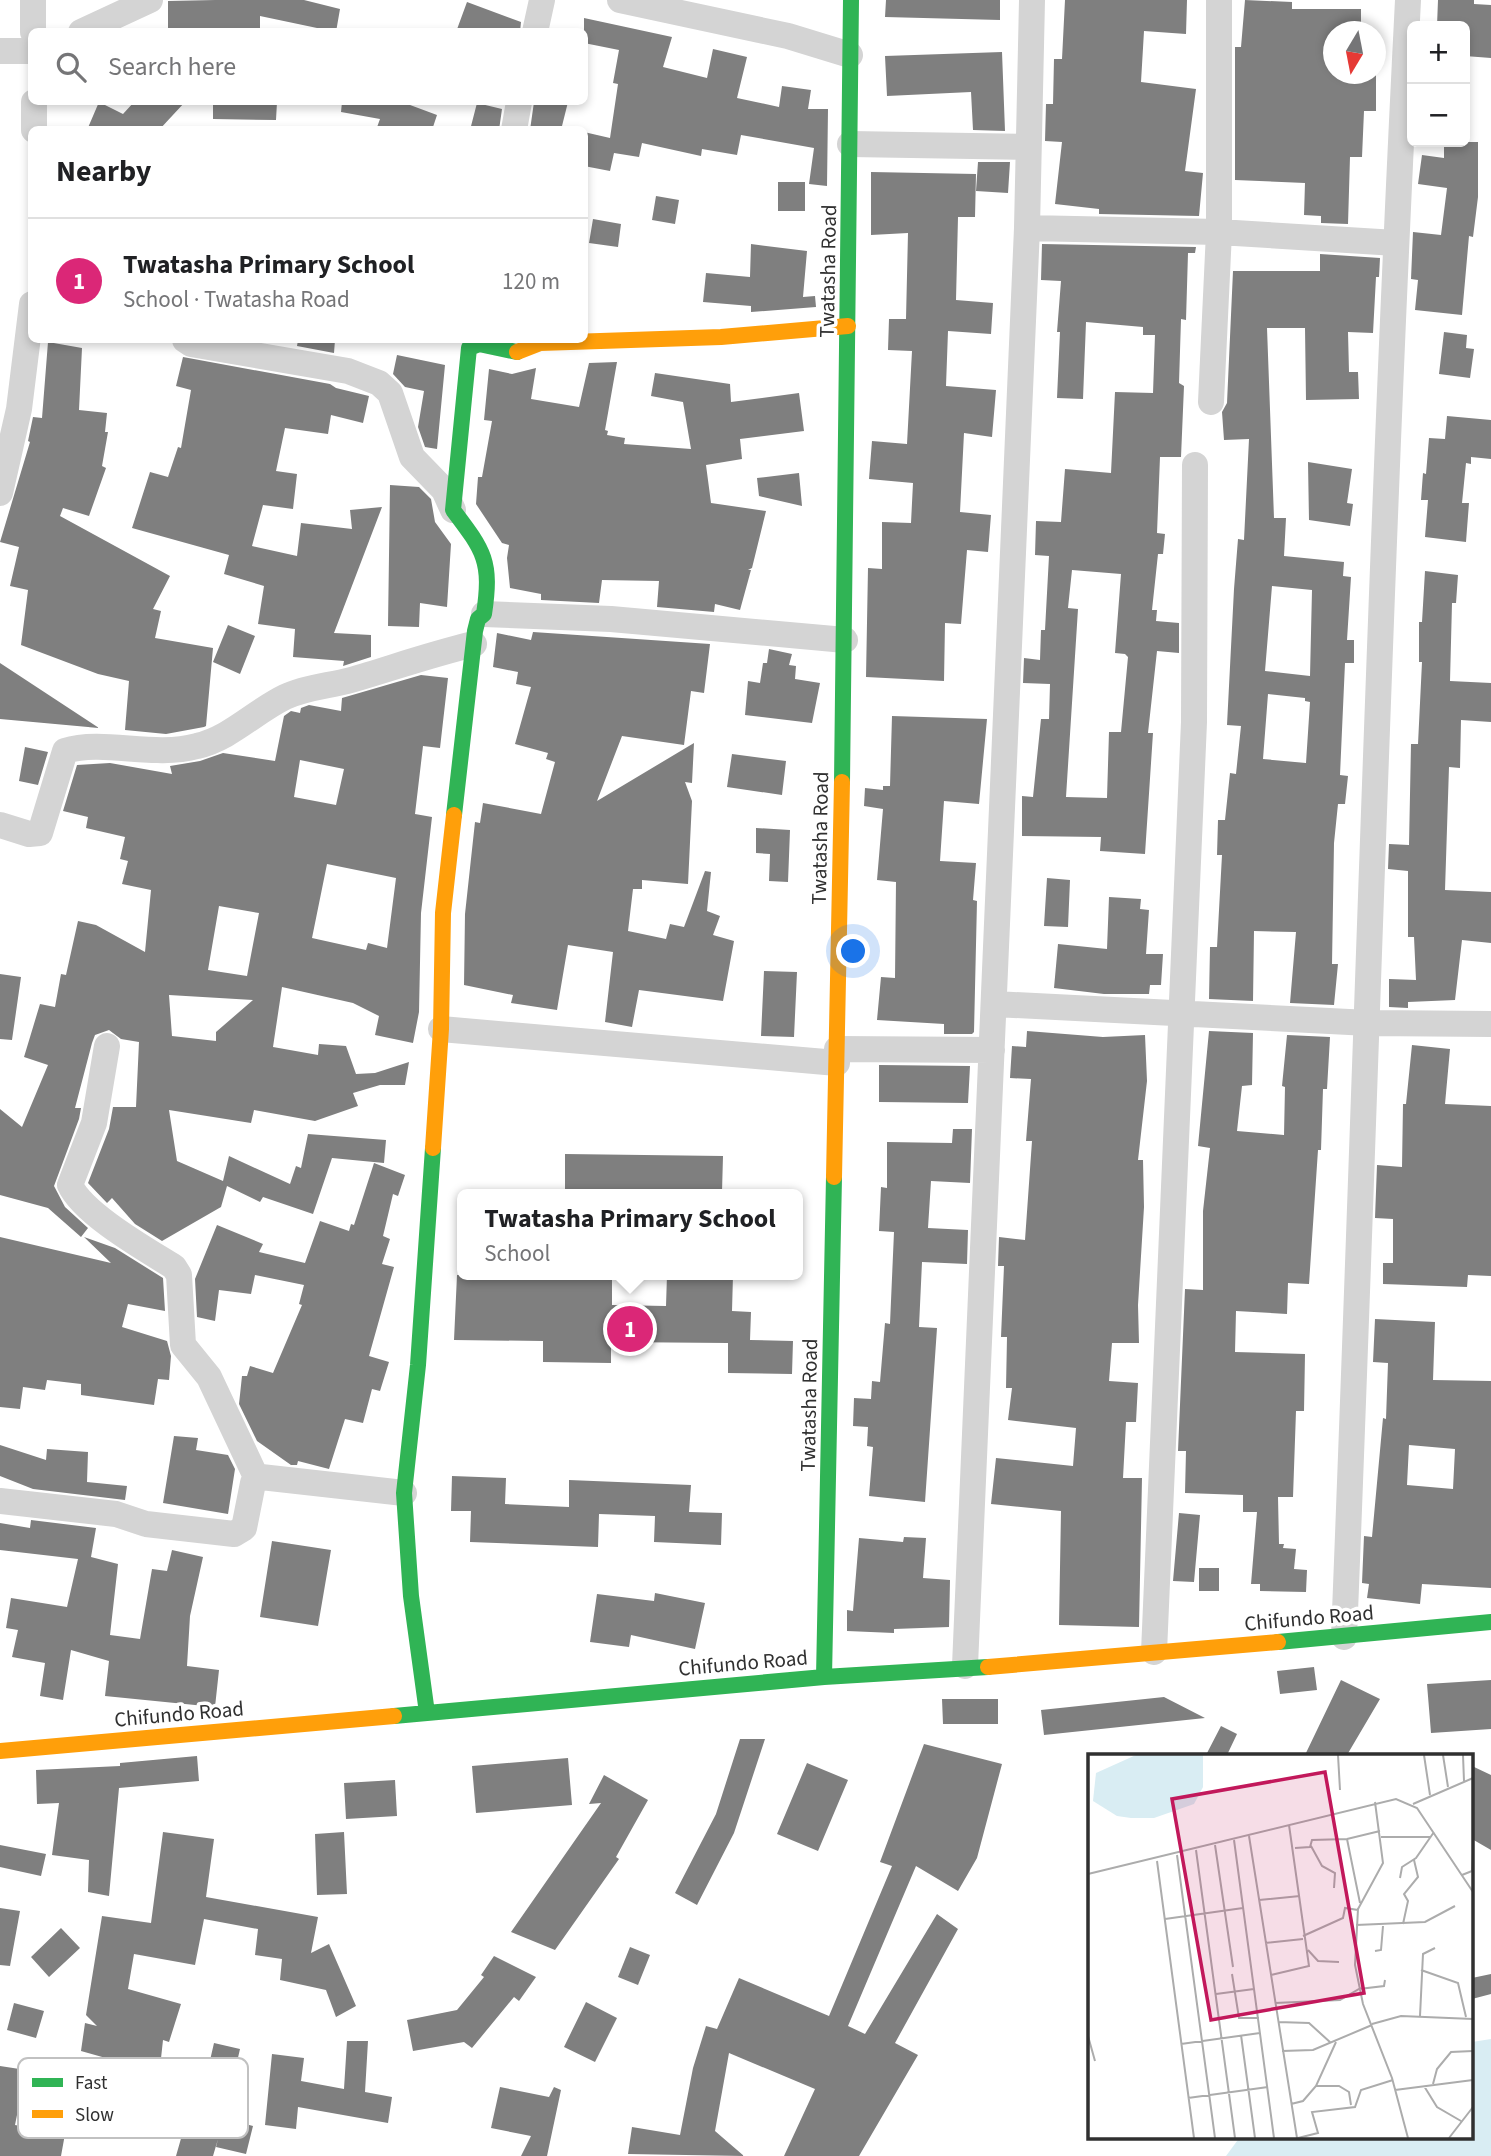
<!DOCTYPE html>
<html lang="en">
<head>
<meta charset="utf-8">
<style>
  body { margin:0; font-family:"Source Sans 3",sans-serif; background:#f6f6f6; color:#202124 }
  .controls { position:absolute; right:21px; top:21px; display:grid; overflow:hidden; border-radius:10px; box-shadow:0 4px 10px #0003 }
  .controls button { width:63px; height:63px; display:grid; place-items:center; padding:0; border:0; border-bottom:2px solid #e0e0e0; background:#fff; color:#202124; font:35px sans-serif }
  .compass { position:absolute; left:1323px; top:21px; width:63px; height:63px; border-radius:50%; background:#fff; box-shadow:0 4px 10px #0003; rotate:190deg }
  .you { position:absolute; left:854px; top:952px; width:24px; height:24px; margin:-18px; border:5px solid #fff; border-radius:50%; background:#1a73e8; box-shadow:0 0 0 10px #1a73e833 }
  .badge { display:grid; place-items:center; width:46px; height:46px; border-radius:50%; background:#db2777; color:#fff; font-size:23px; font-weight:700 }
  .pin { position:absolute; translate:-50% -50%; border:4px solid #fff; box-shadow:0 2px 7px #0006 }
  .popup { position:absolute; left:457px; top:1189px; width:346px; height:91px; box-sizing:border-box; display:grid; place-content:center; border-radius:10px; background:#fff; filter:drop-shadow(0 2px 5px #0005); font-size:23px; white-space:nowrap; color:#757577 }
  .popup b { font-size:26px; color:#202124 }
  .popup::after { content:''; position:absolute; left:50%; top:100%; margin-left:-14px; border:14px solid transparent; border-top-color:#fff }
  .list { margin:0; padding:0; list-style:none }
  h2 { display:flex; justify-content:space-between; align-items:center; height:91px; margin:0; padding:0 28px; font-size:30px }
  h2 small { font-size:23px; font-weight:400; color:#757577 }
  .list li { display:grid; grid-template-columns:46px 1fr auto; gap:21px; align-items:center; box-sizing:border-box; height:126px; padding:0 28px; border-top:2px solid #e0e0e0 }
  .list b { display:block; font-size:26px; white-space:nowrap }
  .list p { margin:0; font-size:23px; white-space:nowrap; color:#757577 }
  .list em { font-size:23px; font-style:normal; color:#757577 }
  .icon { flex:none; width:38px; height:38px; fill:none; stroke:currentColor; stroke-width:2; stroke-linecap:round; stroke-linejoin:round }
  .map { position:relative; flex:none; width:1491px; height:2156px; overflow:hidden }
  .search { position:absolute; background:#fff; box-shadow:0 4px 10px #0003; left:28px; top:28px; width:560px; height:77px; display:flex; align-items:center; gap:18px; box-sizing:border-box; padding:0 24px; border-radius:10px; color:#757577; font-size:26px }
  .panel { position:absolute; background:#fff; box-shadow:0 4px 10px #0003; left:28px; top:126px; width:560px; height:217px; border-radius:10px }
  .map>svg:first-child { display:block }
</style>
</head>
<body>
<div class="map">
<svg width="1491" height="2156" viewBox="0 0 1491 2156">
  <rect width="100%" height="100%" fill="#fff"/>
  <!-- water -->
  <path fill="#d9edf3" d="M1491 2039V2156H1226L1240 2137H1472V2042Z"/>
  <!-- building -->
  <path fill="#7f7f7f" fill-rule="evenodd" d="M215 0H304L340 9 336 32 260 16V32H168V1Z
    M886 0H1000V20L885 17Z
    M1065 0H1187L1186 34 1144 31 1141 82 1196 89 1185 171 1203 173 1199 216 1099 214V209L1055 204 1062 142 1045 141 1046 104H1053L1054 59H1062Z
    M1245 0 1292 2V9H1361V32H1334V74L1376 75V111H1364L1362 157H1350L1348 224 1321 223V216L1304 215 1305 183 1235 180V47H1241Z
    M1438 0H1474V4L1491 5V58L1465 56V26H1437Z
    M467 2 521 22 520 32H456Z
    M584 18 672 37 663 67 707 78 713 49 747 57 737 98 779 107 782 86 811 90 808 109H828L827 186 809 184 814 148 741 135 737 155 702 149 701 156 642 143 639 157 614 153 610 171 584 166V132L610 138 618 84 613 83 619 50 584 43Z
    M1002 52 1005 131 973 130 971 92 887 96 885 56Z
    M99 102 123 114 134 102H185L159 130H87Z
    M213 102H277L276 120 213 119Z
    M342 102H402L437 115 432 130H376L380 119 341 112Z
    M534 102H568L561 130H530Z
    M477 103 502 109 499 130H470Z
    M1444 142H1478V197L1473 237 1469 236 1462 315 1415 310 1418 280 1411 279 1413 232 1441 235 1447 188 1418 184 1422 155 1444 158Z
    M978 162H1010L1008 193 976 191Z
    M871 172 976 174 975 217H958L956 300 993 303 991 334 948 331 946 386 996 390 992 437 964 433 960 512 991 515 988 552 967 550 961 624 945 623 944 681 866 677 868 568 882 569V522L911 523 913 483 869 479 872 441 907 444 912 351 888 350 889 319H906L908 233 871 235Z
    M778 182H805V211H778Z
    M656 196 679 200 675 224 652 220Z
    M593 219 621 224 618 247 589 243Z
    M751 244 807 251 803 297 815 296 816 307 751 312V306L703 302 706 273 750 277Z
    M1042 244 1196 247 1195 253H1188L1186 320 1181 319 1179 383 1184 386 1181 457H1160L1157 533 1165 534 1163 554H1158L1152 610H1157L1156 621 1179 623V653L1157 651 1148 733H1153L1145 854 1100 851 1101 837 1022 836V796L1033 797 1041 719H1049L1050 684 1023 683 1024 658 1040 660 1041 630H1045L1049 556 1035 555 1036 521 1061 522 1065 469 1111 473 1115 392 1153 393 1155 335H1143V327L1086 322 1083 399 1057 398 1060 332H1057L1061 281 1041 280ZM1072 570 1121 574 1115 653 1125 654 1128 657 1121 732H1109L1107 798 1066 797 1078 609 1068 608Z
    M1320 254 1380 258 1379 277H1376L1373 333 1348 332 1349 372H1358L1359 399 1306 400 1305 328H1267L1274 518H1286L1284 556 1344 562 1343 576 1351 577 1347 640H1354V663H1345L1340 775 1348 776 1345 804H1338L1334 843 1332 964H1338L1334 1005 1290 1003 1296 932 1254 931 1253 1001 1209 999 1210 947H1217L1222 855H1217L1218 820H1225L1230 773 1236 774 1241 726 1227 725 1234 589 1238 539 1244 540 1249 439 1224 440 1222 412 1227 403 1233 271H1320ZM1272 586 1312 590 1310 676 1265 671ZM1268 694 1305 698V701L1310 702 1306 763 1263 759Z
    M1444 332 1467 335 1466 348 1474 349 1470 378 1439 374Z
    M298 340H335L334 353 297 346Z
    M48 342 82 348 79 410 107 413 105 432H108L102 466 106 468 89 516 63 508 60 516 170 576 153 609 161 611 155 638 213 648 206 726 204 727 166 734 125 730 129 681 98 674 21 645 28 590 10 586 19 547 0 542 30 442 28 441 33 417 42 418Z
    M397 355 445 365 437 449 425 447 418 427 424 391 405 387 393 374Z
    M183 357 330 384 336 388 369 396 363 423 331 415 328 434 285 428 276 471 297 474 293 509 263 505 252 546 297 556 301 523 352 529 350 510 382 507 334 633 371 635V657L343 666 344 661 293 657 295 629 258 624 264 586 224 574 229 555 132 528 150 472 168 477 178 447 181 448 191 390 176 386Z
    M617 362 605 430 608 431 607 435 625 438 624 444 691 449 683 402 651 396 655 373 730 384 731 402 799 393 804 431 740 439 742 459 706 465 711 503 766 511 752 568 748 570H751L740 610 715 604 714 612 657 607 659 581 602 580 599 603 541 600V594L510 588 507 558 509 545 502 543 476 504 478 477H482L492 421 484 420 489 369 512 374 536 368 531 399 579 407 589 363Z
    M1447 416 1491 420V459L1471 457V464L1466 463 1462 503H1469L1466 542 1425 537 1428 500H1421L1423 473 1426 474 1429 438 1445 439Z
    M1308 462 1352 469 1347 503 1353 504 1350 526 1309 520Z
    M799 473 802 506 759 496 757 478Z
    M390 485 419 487 431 499 435 522 451 544 447 607 420 603 419 627 388 626Z
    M1425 571 1458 575 1456 603H1452L1450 681 1491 683V722L1461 720 1460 768 1449 767 1445 890 1491 892V943L1462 940 1455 1000 1408 1002V1008L1389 1007V979L1416 980 1414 937H1408V871L1388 869 1389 844 1409 845 1411 744H1418L1422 662H1419V622H1422Z
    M228 625 255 636 240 674 213 662Z
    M533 632 710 644 704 693 691 691 684 745 622 736 597 801 694 743 692 783 685 782 692 801 688 884 642 880V889H633L628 931 666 939 670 924 684 927 705 871 711 872 707 911 720 916 713 935 734 941 723 1001 639 990 632 1027 605 1022 613 952 568 945 557 1010 511 1003 513 995 464 985 465 914 475 822 480 823 483 803 541 814 555 762 546 759 548 753 515 744 531 687 516 684 518 672 493 667 497 633 531 640Z
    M769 649 792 654 789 665 796 666 795 679 820 683 812 723 745 715 748 681 760 683 763 663H767Z
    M0 663 99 728 0 719Z
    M421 675 448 678 440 748 423 746 415 814 432 817 421 913 419 1012 413 1043 375 1035 379 1016 353 1003 282 987 273 1047 318 1055 319 1044 346 1046 356 1074 375 1073 409 1062 405 1085H380L353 1093 358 1106 315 1121 254 1110 251 1123 169 1110 177 1161 223 1181 229 1156 290 1184 296 1166 301 1168 308 1134 386 1140 384 1163 332 1158 313 1214 263 1197 260 1202 227 1186 221 1207 162 1241 135 1224 112 1198 107 1203 88 1183 109 1129 113 1107H136L139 1042 121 1039 109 1030 95 1035 92 1043 75 1108H81L79 1119 54 1186 65 1207 88 1228 81 1237 48 1208 0 1195V1109L22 1127 48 1065 24 1057 40 1004 55 1007 61 974 66 975 78 921 96 925 145 952 151 890 122 884 128 861 120 859 125 837 86 828 88 817 63 811 77 765 110 763 172 774 170 766 200 761 223 753 275 761 284 716 291 711 300 713 301 708 309 705 341 711 342 698ZM300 760 344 769 336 805 294 797ZM327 864 396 878 387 948 368 943 366 950 312 938ZM219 906 259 913 247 976 208 970ZM169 995 253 1000 216 1032V1041L172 1036Z
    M892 716 987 719 979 804 944 801 940 861 976 863 973 900 977 901 974 1032 972 1034H944V1024L877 1020 881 977 895 978 896 882 877 880 883 809 864 806 865 788 883 790V786H890Z
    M25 747 48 752 38 785 19 781Z
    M732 754 786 761 782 795 727 787Z
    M756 828 790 830 788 882 769 881 770 854 756 853Z
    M1047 878 1070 880 1068 927 1044 926Z
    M1109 897 1141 899 1140 909 1149 910 1146 954H1163L1161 985H1150L1149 994H1104L1054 988 1058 944 1107 949Z
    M764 971 797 972 794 1037 761 1036Z
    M0 974 21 977 12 1040 0 1039Z
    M1027 1031 1103 1037 1145 1035 1147 1081 1138 1160H1143L1144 1207 1138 1305 1139 1343H1112L1109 1381 1138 1383 1136 1422H1126L1123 1478H1142L1139 1627 1059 1625 1061 1511 991 1504 996 1458 1073 1466 1076 1428 1008 1420 1012 1388H1006L1007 1337H1001L1004 1266H998L999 1237 1025 1240 1032 1141H1026L1031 1079 1010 1078 1012 1046 1026 1047Z
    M1209 1031 1253 1033 1252 1085 1242 1086 1237 1131 1284 1135 1285 1087 1282 1086 1287 1035 1330 1037 1327 1089H1323L1321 1150H1318L1309 1284 1288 1283 1287 1314 1236 1311 1235 1352 1305 1354 1304 1411H1296L1293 1497H1278L1279 1544H1284L1283 1548 1296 1549 1294 1569 1307 1570 1306 1592 1260 1591V1584H1251L1257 1512H1243V1495L1185 1493 1186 1451H1178L1185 1289 1203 1290V1211L1210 1148 1198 1146Z
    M1412 1045 1450 1049 1445 1104 1491 1106V1276L1468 1275 1467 1287 1383 1284V1263H1393V1219L1375 1218 1377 1165 1402 1167 1403 1104H1406Z
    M879 1065 970 1066 968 1103 879 1102Z
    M953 1129H972L970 1183 931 1181 928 1228 968 1230 967 1264 922 1262 919 1327 937 1328 925 1502 869 1496 873 1447 867 1446 868 1427 853 1426 854 1398 871 1399 872 1381 880 1382 885 1323 890 1324 894 1232 879 1231 881 1187 887 1188V1142L952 1143Z
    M565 1154 723 1156 722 1192 565 1189Z
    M374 1163 405 1175 398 1196 393 1194 383 1236 390 1239 382 1264 394 1267 369 1356 389 1362 380 1391 372 1389 363 1423 345 1419 329 1469 298 1461 297 1465H291L257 1441 239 1404 242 1376H247L250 1366 273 1373 302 1305 299 1304 304 1285 255 1275 251 1294 219 1290 215 1321 197 1317 195 1279 217 1225 263 1244 259 1252 305 1263 320 1221 349 1231 351 1224 354 1225Z
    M0 1237 111 1263 84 1237 115 1248 163 1278 165 1311 128 1304 122 1327 167 1341 171 1356 169 1380 158 1379 154 1405 81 1395V1384L47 1380 45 1390 23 1387 20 1409 0 1407Z
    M457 1275H612V1305L666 1306 667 1275H733L732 1311 751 1312 750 1340 793 1341 792 1374 728 1373V1343L611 1342V1363L543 1362V1341L454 1340Z
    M1375 1319 1435 1322 1433 1380 1491 1381V1588L1422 1584 1420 1604 1367 1598 1369 1584 1362 1583 1364 1536 1372 1537 1383 1418 1386 1419 1388 1363 1373 1362ZM1409 1445 1455 1449 1453 1489 1407 1485Z
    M174 1436 198 1438 196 1450 228 1455 235 1469 228 1514 163 1503Z
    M0 1445 46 1460 47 1449 88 1452 87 1482 127 1486 125 1500 33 1489 0 1476Z
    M452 1476 506 1478 505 1504 569 1507V1480L691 1485 689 1512 722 1513 721 1545 654 1542 655 1516 599 1514 598 1547 470 1542 471 1511H451Z
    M1179 1513 1200 1515 1194 1582 1173 1581Z
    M31 1520 96 1528 91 1557 118 1564 110 1635 140 1639 152 1569 167 1571 172 1550 203 1557 190 1616 187 1666 219 1670 215 1707 105 1696 109 1661 71 1650 63 1700 40 1696 45 1663 12 1657 18 1630 6 1628 11 1598 67 1607 78 1559 0 1550V1523L30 1528Z
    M904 1537 926 1538 923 1578 950 1580 949 1627 894 1629V1633L847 1631V1610L853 1611 859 1538 903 1542Z
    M272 1541 331 1550 318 1626 260 1617Z
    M1199 1568H1219V1591H1199Z
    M655 1593 705 1603 695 1649 631 1635 629 1647 590 1642 597 1594 654 1601Z
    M1314 1667 1317 1690 1280 1694 1277 1671Z
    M1341 1680 1380 1699 1347 1755H1305Z
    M1491 1680V1729L1431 1733 1427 1684Z
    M1164 1697 1205 1718 1044 1735 1041 1710Z
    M942 1699H998V1724H943Z
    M1221 1726 1237 1734 1227 1755H1206Z
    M740 1739H765L734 1833 697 1905 675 1893 716 1814Z
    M924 1744 1002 1764 977 1858 958 1891 916 1866 848 2026 865 2034 937 1914 958 1929 895 2043 918 2055 859 2156H784L815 2089 729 2053 715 2131 744 2156 628 2154 632 2127 680 2135 693 2068 706 2026 717 2029 739 1978 829 2016 892 1866 880 1862Z
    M197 1756 199 1781 119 1788 109 1896 88 1892 89 1860 52 1855 59 1803 37 1804 36 1770 120 1766V1763Z
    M568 1758 572 1805 476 1813 472 1766Z
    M807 1763 848 1780 818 1851 777 1834Z
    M1472 1766 1491 1775V1850L1472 1839Z
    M604 1775 648 1800 616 1857 619 1859 555 1950 511 1932 601 1803 589 1804Z
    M395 1780 397 1816 346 1819 344 1783Z
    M163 1832 214 1839 206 1897 318 1917 311 1953 329 1944 356 2006 336 2017 326 1990 280 1980 282 1959 255 1955 258 1929 204 1919 195 1965 134 1954 128 1989 181 2004 169 2042 163 2040 157 2095H153L148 2119 105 2110 102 2129 79 2125 85 2081 121 2088 127 2064 81 2051 85 2023 97 2026 86 2015 102 1916 151 1923Z
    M344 1832 347 1894 317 1895 315 1834Z
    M0 1845 46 1854 41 1876 0 1867Z
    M0 1908 20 1911 10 1966 0 1965Z
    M61 1928 80 1948 49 1977 31 1957Z
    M630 1947 650 1955 638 1985 618 1977Z
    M494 1956 536 1977 519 2001 514 1997 472 2048 464 2042 413 2051 407 2020 457 2010 484 1977 481 1975Z
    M1491 1974V1994L1472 1999V1978Z
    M586 2002 617 2018 595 2062 564 2047Z
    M14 2003 44 2011 36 2038 7 2030Z
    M347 2041H368L365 2092 392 2097 388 2123 298 2107 296 2129 265 2125 272 2054 304 2058 301 2081 344 2089Z
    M214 2043 240 2049 234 2075 208 2069Z
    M0 2066 26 2070 15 2125 65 2134 61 2156H0Z
    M500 2087 549 2097 554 2087 561 2090 547 2156H521L531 2136 491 2128Z
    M223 2118 253 2126 246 2154 216 2147 218 2139 213 2156H176L184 2128 218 2138Z"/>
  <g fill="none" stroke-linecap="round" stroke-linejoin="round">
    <!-- street -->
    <path stroke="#d4d4d4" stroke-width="26" d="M33 0V32
      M620 0 788 36 850 55
      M81 32 150 0
      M535 32 542 0
      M0 51H32
      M34 102V130
      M514 130 519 102
      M850 144 1028 147
      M1027 228 1219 232 1396 243
      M185 340 191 344 348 371 379 383 390 393 412 457 444 490 453 510
      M1211 402 1219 232V0
      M0 493 19 409 32 304
      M484 614 611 619 845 640
      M0 825 29 834 40 833 65 751C104 739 153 758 197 746 231 738 254 712 285 697 306 687 329 686 351 680 392 668 432 654 474 644
      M995 1004 1369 1023 1491 1024
      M441 1029 837 1063
      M107 1046 94 1123 70 1185C83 1214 147 1250 174 1267L179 1275 183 1345 209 1377 257 1479
      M837 1049 992 1050
      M0 1501 116 1514 146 1524 234 1534 244 1528 253 1483 261 1477 404 1493
      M1344 1637C1366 1091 1380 545 1408 0
      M1154 1652 1194 722 1195 465
      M965 1666 1027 228 1032 0"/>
    <!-- fast -->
    <path stroke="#30b455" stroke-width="16" d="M842 782 851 0
      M454 815 475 631 478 619 484 614C492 561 484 551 453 510L469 348 479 344 517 352
      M1278 1642 1491 1622
      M824 1677 834 1177
      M427 1713 411 1596 404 1493 418 1365 433 1148
      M394 1716 824 1677 988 1667"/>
    <!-- slow -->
    <path stroke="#ff9f0a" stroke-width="16" d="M517 352 540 343 721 337 848 326
      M433 1148 441 1029 443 913 454 815
      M834 1177 842 782
      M988 1667 1278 1642
      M0 1751 394 1716"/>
  </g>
  <g text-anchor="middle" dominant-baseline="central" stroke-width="7" stroke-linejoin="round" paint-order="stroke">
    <!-- street labels -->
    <g font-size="21" fill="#303030" stroke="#fff">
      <text transform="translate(828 271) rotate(-89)">Twatasha Road</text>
      <text transform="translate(820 838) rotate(-89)">Twatasha Road</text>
      <text transform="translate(809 1405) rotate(-89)">Twatasha Road</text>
      <text transform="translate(1309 1618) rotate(-5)">Chifundo Road</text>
      <text transform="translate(743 1663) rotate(-5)">Chifundo Road</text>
      <text transform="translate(179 1714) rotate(-5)">Chifundo Road</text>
    </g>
  </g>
  <!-- overview -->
  <g transform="translate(1088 1754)">
    <rect width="385" height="385" fill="#fff"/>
    <path d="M48 1H115V33L106 50 66 64H43L29 62 5 47 8 19Z" fill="#d9edf3"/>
    <path fill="none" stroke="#acacac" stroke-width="2" d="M250 1 252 36M336 1 342 41M355 1 360 33M375 1 376 27M287 48 295 109 270 155 267 211 275 250 304 324 320 384M325 50 385 24M161 82 209 384M293 83H343M259 85 272 149M146 86 186 384M127 91 145 213M223 92 234 112 247 119 246 134M207 94 222 93 224 86 259 85 292 77M108 96 147 384M89 101 127 384M69 107 106 384M0 120 308 45 329 54 385 138M374 121 384 117 385 99M312 124 314 113 328 104 346 78M171 146 212 142M77 165 155 154M315 170 320 147 316 140 330 123 326 106M268 171 337 168 367 152M215 182 255 164 257 154 270 156M177 189 215 185M220 196 230 207 251 208M287 197 293 196 295 172M333 216 370 229 378 263M144 220 151 264H171M183 221 221 212 201 71M128 240 166 235M187 249 252 246 271 235 296 232 297 226M332 262 335 200 347 194M190 268 221 269 243 289M284 270 313 262 385 265M153 281 167 384M0 282 7 307M93 290 172 279M194 297 225 296 284 271M345 330 349 315 363 298 385 297M228 332H251L261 338 263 351M336 332 349 353 373 367M307 336 385 326M100 344 180 333M203 350 215 347 228 332 248 288M210 384 230 379 224 358 267 353 273 336 305 326M361 384 385 353"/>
    <path fill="#c2185b" fill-opacity="0.15" stroke="#c2185b" stroke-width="3.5" d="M237 18 276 239 123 266 84 45Z"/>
    <rect width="385" height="385" fill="none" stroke="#303030" stroke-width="3.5"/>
  </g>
  <!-- legend -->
  <rect x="18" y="2058" width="230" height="80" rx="10" fill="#fff" stroke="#c1c1c1" stroke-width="2"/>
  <rect x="32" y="2078" width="31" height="9" fill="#30b455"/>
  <rect x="32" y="2110" width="31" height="8" fill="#ff9f0a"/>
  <g font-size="19" fill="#303030">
    <text x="75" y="2089">Fast</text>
    <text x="75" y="2121">Slow</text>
  </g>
</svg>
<div class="controls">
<button>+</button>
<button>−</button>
</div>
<svg class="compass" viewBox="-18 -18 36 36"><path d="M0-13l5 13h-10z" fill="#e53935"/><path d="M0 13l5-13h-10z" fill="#757577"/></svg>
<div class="you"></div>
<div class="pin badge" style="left:630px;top:1329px">1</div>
<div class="popup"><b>Twatasha Primary School</b>School</div>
<div class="search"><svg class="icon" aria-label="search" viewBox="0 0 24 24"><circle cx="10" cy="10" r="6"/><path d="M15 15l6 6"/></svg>Search here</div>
<section class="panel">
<h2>Nearby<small></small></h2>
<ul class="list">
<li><span class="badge">1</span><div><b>Twatasha Primary School</b><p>School · Twatasha Road</p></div><em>120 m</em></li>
</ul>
</section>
</div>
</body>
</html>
